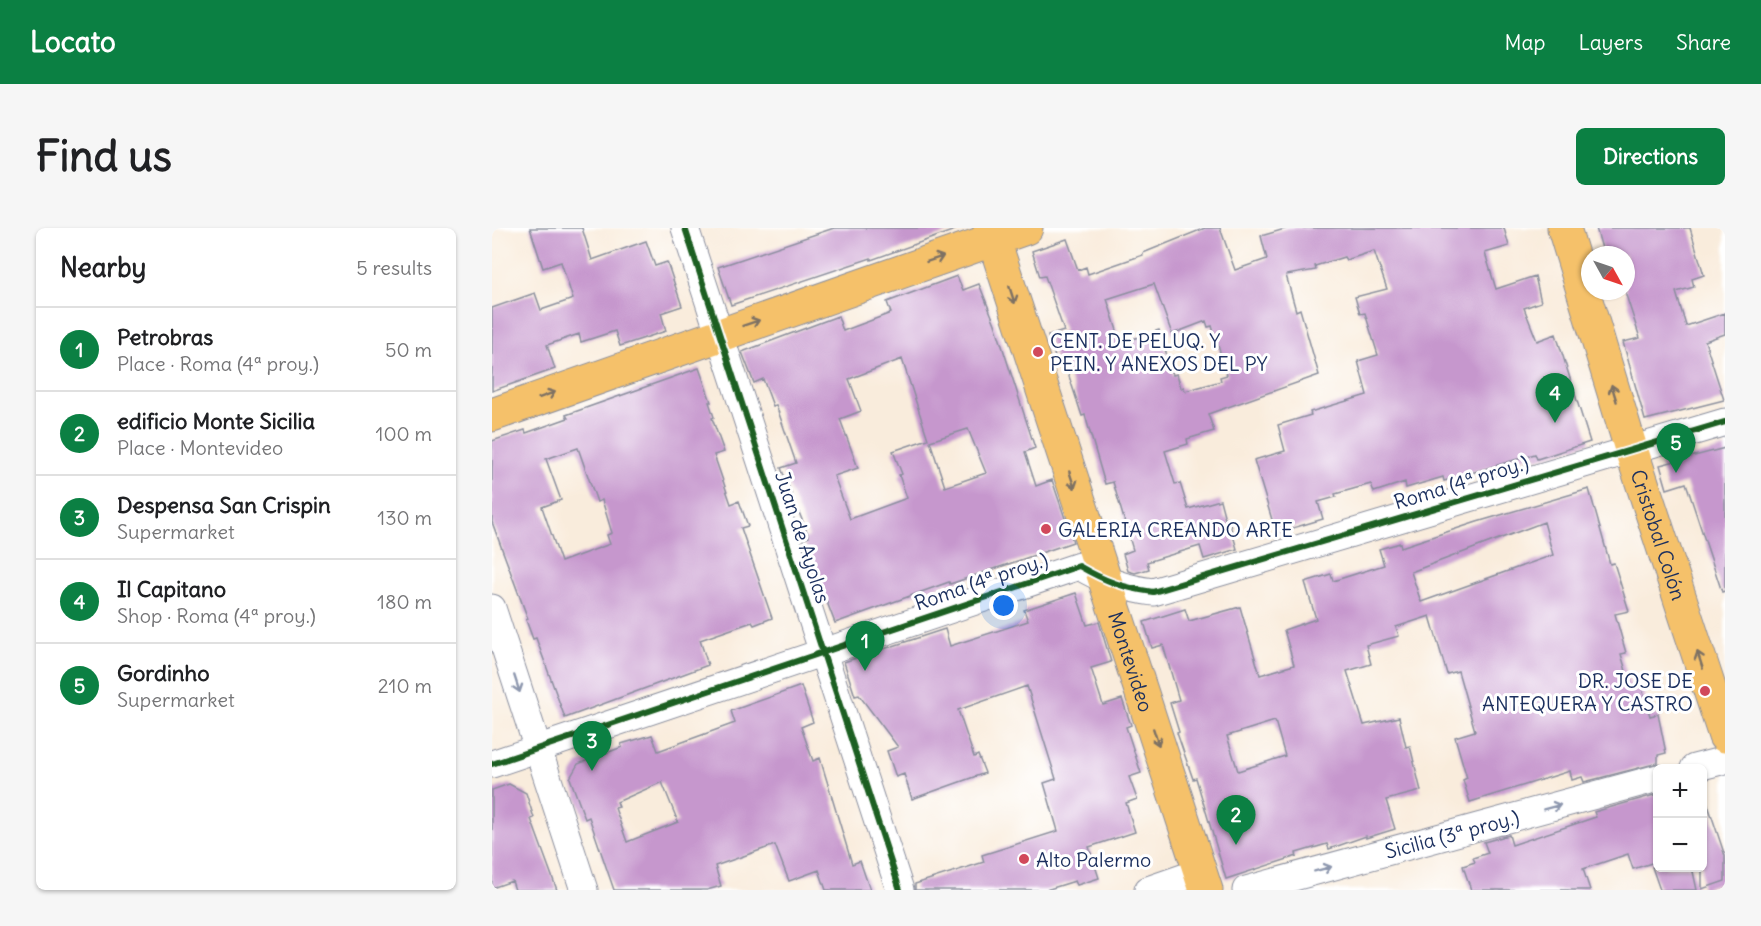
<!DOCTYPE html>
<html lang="en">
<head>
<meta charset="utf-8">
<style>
  body { margin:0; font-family:Delius,sans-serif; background:#f6f6f6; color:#202124 }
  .controls { position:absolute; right:18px; bottom:18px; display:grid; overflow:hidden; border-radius:9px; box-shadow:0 2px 4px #0004 }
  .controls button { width:54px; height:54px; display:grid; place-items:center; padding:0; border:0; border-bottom:2px solid #e0e0e0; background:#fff; color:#202124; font:30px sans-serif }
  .compass { position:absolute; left:1089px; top:18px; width:54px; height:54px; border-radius:50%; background:#fff; box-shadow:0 2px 4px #0004; rotate:130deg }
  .you { position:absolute; left:512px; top:378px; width:21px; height:21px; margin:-15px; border:4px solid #fff; border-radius:50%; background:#1a73e8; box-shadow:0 0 0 9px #1a73e833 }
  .badge { display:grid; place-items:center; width:39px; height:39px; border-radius:50%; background:#0b8043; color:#fff; font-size:20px; font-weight:700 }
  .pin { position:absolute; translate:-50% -50px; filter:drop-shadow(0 2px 3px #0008) }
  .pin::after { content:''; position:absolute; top:32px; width:21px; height:18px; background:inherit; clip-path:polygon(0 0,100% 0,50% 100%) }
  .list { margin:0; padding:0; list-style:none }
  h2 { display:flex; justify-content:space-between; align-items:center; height:78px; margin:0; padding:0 24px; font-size:26px }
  h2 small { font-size:20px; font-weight:400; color:#757577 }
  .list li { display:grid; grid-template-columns:39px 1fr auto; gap:18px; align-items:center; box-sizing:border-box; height:84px; padding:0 24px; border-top:2px solid #e0e0e0 }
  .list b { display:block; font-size:22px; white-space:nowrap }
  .list p { margin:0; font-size:20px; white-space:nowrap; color:#757577 }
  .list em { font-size:20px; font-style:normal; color:#757577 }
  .map { position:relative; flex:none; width:1233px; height:662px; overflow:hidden; border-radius:9px }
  header { display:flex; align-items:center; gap:36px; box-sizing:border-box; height:84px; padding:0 30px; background:#0b8043; color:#fff }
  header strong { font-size:28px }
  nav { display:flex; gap:33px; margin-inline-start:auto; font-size:21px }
  .intro { display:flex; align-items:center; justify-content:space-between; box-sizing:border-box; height:144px; padding:0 36px }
  h1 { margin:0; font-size:42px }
  .button { padding:15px 27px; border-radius:9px; background:#0b8043; color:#fff; font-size:21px; font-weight:700 }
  main { display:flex; gap:36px; padding:0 36px }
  aside { flex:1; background:#fff; border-radius:9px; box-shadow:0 2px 4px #0004 }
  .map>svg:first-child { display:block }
</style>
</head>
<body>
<header>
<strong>Locato</strong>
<nav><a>Map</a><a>Layers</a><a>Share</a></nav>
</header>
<div class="intro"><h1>Find us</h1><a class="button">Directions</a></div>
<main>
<aside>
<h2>Nearby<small>5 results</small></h2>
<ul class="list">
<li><span class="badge">1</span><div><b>Petrobras</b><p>Place · Roma (4ª proy.)</p></div><em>50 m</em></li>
<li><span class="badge">2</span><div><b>edificio Monte Sicilia</b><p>Place · Montevideo</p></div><em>100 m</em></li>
<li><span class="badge">3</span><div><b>Despensa San Crispin</b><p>Supermarket</p></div><em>130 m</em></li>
<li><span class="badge">4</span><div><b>Il Capitano</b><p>Shop · Roma (4ª proy.)</p></div><em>180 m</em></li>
<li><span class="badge">5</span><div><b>Gordinho</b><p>Supermarket</p></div><em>210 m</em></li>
</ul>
</aside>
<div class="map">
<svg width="1233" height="662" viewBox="0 0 1233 662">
  <rect width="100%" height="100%" fill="#fff"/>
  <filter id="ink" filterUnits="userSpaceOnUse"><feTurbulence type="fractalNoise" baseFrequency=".0167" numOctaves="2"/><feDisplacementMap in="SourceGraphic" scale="12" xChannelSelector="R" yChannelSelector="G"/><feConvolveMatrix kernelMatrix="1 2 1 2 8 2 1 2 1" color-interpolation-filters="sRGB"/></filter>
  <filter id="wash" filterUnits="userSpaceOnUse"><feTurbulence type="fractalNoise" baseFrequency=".008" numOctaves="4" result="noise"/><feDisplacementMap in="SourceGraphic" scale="24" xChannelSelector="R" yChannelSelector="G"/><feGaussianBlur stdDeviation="1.35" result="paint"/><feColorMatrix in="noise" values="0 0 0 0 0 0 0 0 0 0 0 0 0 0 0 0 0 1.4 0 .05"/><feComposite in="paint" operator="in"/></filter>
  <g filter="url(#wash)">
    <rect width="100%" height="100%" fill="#f9ecdc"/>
    <g id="blocks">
      <!-- building -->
      <path fill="#c697cd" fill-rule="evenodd" d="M38 0H90L100 32 154 13 163 38 175 34 190 78 169 85 174 103 128 118 123 103 89 114 87 106 55 117 63 141 0 163V80L43 65 49 82 81 71 69 34 51 40Z
        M342 0H463V2L379 32V30L239 77 226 39Z
        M713 0H728L743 42 775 31 769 8 796 0H1012L1017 18 993 25 1004 61 1043 48 1049 74 1032 80 1045 113 1064 106 1098 214 1045 231 1043 226 952 253 951 249 914 260 913 254 882 264 879 256 843 266 844 269 826 274 831 291 784 305 762 232 793 223 786 197 819 187 818 184 875 167 866 133 886 127 873 85 868 86 863 69 895 61 882 23 854 32 852 29 823 38 824 42 794 47 804 83 808 81 827 147 716 186 722 203 695 211 696 216 673 223 683 256 688 255 696 281 728 272 733 291 736 290 745 321 712 331 708 318 655 334 657 341 643 345 636 343 631 326 641 322 621 254 613 256 593 187 590 188 572 133 565 135 556 108 572 103 553 48 548 49 540 23 575 11 586 42 594 39 596 46 651 27V25ZM662 56 680 106 714 93 716 99 720 98 735 147 728 149 729 153 693 163 692 159 689 160 685 146 681 147 667 102 629 115 615 71Z
        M1104 0H1198L1212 47 1200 51 1202 59 1184 64 1194 98 1233 85V106L1213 113 1232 172 1153 192 1131 114 1148 110 1134 67V27H1112Z
        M465 48 471 62 487 56 503 96 543 220 533 224 544 258 560 252 581 314 458 356 457 354 343 395 311 311 317 309 289 240 304 235 284 177 281 178 271 151 262 155 250 124 346 88 351 103 399 85 395 74ZM410 131 436 211 401 223 410 246 407 247 415 270 358 291 342 248 366 240 348 191 369 183 357 151ZM476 201 494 245 453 259 438 213Z
        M207 140 219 174H217L222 189 220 190 232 224 222 227 239 276 247 273 256 298 249 300 280 390 262 397 260 394 208 412 216 437 73 490 44 410 41 411 34 392 36 391 0 294V213L33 202 34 205 76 190 74 187ZM86 220 105 274 110 272 120 305 115 307 118 316 69 334 50 279 69 272 54 231Z
        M1233 220V363L1230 364 1194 255 1175 261 1168 237Z
        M1097 261 1118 336 1122 335 1137 383 1123 386 1134 425 1129 426 1139 460 1149 457 1158 488 1166 486 1174 525 1166 527V535L1092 554 1090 549 1080 552 1078 543 978 574 971 552 975 550 963 509 983 503 966 443 955 446 938 388 904 399 907 408 874 417 879 436 855 443 872 497 907 489 914 519 918 518 929 563 894 572 903 601 874 610V608L837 621 835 616 804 625 805 628 734 651 704 550 701 551 685 505 687 504 678 475 687 472 671 417 660 420 652 394 693 381 697 393 748 379 768 447 802 437 792 402 824 391 813 354 839 346 841 353 892 337 887 321 908 315 909 319 985 294ZM1052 294 1061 327 929 374 919 344ZM783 493 793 528 746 543 735 508Z
        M584 365 595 397 607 394 619 434 599 440 611 477 630 471 639 497 634 499 649 545 637 549 645 571 634 575 643 604 597 619 607 650 585 657 583 653 554 662H423V656L492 634 490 627 566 603 552 555 564 551 535 458 466 482 482 529 486 527 493 545 420 571 412 546 404 549 395 523 406 519 367 467 363 468 352 434 453 401 458 418 536 393 532 382Z
        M309 458 321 494 309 499 321 533 328 530 360 636 368 633 378 662H334L327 642 297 653 283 617 223 638 229 658 215 662H122L97 589 93 591 78 550 86 536 130 519 129 516 160 507 166 523 243 495 239 483ZM170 554 186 594 135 614 123 580 127 579 125 574Z
        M17 556 34 565 42 590 39 591 65 662H23L20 653 0 660V562Z
        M1166 566V633L1141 641 1136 626 1091 641 1098 662H979L971 638 983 634 981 630 996 625 992 614 1017 607 1020 617 1104 589 1102 584Z
        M1210 571H1214L1233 628V653L1210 661Z
        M1160 639H1200L1205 662H1168Z"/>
    </g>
  </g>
  <g filter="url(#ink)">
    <use href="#blocks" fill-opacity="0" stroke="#8a8e9d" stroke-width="1.5"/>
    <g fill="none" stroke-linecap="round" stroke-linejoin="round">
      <defs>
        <path id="minor" d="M193 0 408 662
          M0 380 92 662
          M0 536 587 338C613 353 631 360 661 364L1233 194
          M1202 540 1233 532
          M656 662 708 644
          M754 662 1166 550"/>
        <g id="major">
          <path id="s1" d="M498 0 714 662"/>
          <path id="s2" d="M1072 0 1139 221 1233 508"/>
          <path d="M0 187 534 0"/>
        </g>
      </defs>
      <!-- minor casing -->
      <use href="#minor" stroke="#8a8e9d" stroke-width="29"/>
      <!-- major casing -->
      <use href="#major" stroke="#8a8e9d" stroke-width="35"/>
      <!-- minor -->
      <use href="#minor" stroke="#fff" stroke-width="27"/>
      <!-- major -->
      <use href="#major" stroke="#f5c16b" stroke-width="33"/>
      <defs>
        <path id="cycleway" d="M193 0 408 662
          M0 536 587 338C613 353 631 360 661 364L1233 194"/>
      </defs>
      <!-- cycleway casing -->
      <use href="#cycleway" stroke="#fff" stroke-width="10"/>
      <!-- cycleway -->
      <use href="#cycleway" stroke="#1b5e20" stroke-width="6"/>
    </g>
    <!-- one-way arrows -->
    <defs><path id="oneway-shaft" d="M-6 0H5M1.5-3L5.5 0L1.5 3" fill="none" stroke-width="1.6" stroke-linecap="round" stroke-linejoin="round" transform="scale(1.5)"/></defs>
    <g stroke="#7d7164">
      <use href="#oneway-shaft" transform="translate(443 31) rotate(-19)"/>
      <use href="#oneway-shaft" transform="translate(520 67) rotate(72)"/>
      <use href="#oneway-shaft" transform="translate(259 95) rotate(-19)"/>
      <use href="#oneway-shaft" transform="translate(1122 165) rotate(-107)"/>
      <use href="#oneway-shaft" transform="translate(55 167) rotate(-20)"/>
      <use href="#oneway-shaft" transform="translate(580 252) rotate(72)"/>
      <use href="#oneway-shaft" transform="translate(1208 432) rotate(-108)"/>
      <use href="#oneway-shaft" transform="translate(664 509) rotate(72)"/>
    </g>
    <g stroke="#8d97ae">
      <use href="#oneway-shaft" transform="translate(25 456) rotate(72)"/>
      <use href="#oneway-shaft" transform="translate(1060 579) rotate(-15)"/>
      <use href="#oneway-shaft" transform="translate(831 641) rotate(-15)"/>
    </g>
  </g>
  <!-- markers -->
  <g fill="#d1495b" stroke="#fff" stroke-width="2">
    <circle cx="546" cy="124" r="6"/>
    <circle cx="554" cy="301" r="6"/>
    <circle cx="1213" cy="463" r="6"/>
    <circle cx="532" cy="631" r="6"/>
  </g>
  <g text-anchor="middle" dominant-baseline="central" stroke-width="6" stroke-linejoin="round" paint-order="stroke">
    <!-- poi labels -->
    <g font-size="20" fill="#1b2f5e" stroke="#fff" text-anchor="start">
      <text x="558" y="112">CENT. DE PELUQ. Y<tspan x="558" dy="23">PEIN. Y ANEXOS DEL PY</tspan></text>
      <text x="566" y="301">GALERIA CREANDO ARTE</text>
      <text x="1201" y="452" text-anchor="end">DR. JOSE DE<tspan x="1201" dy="23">ANTEQUERA Y CASTRO</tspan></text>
      <text x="544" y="631">Alto Palermo</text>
    </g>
    <!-- street labels -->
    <g font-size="20" fill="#1b2f5e" stroke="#fff">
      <text transform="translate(969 254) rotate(-17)">Roma (4ª proy.)</text>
      <text stroke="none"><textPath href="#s2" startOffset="321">Cristobal Colón</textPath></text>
      <text transform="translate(311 309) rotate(72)">Juan de Ayolas</text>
      <text transform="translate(489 353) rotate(-19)">Roma (4ª proy.)</text>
      <text stroke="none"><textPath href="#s1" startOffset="456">Montevideo</textPath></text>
      <text transform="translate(960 606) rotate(-15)">Sicilia (3ª proy.)</text>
    </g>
  </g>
</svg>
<div class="controls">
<button>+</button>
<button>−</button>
</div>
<svg class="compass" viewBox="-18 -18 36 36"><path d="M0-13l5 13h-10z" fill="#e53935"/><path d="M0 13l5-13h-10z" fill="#757577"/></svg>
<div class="you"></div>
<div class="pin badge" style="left:373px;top:443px">1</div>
<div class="pin badge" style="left:744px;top:617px">2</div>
<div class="pin badge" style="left:100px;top:543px">3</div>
<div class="pin badge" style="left:1063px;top:195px">4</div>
<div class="pin badge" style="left:1184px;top:245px">5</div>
</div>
</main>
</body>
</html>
